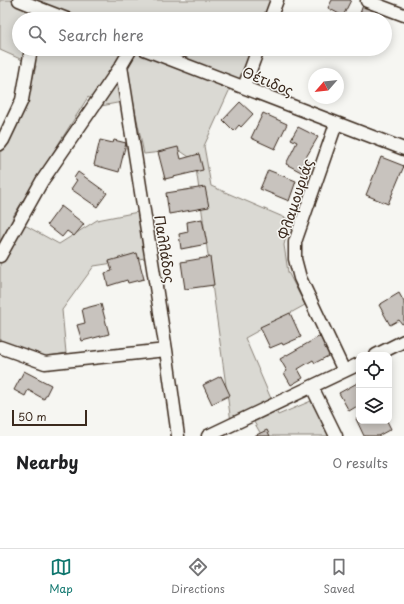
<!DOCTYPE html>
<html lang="en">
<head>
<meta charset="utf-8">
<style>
  body { margin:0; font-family:"Playpen Sans",sans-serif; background:#f2f2f2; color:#202124 }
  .controls { position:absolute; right:12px; bottom:12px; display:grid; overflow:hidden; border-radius:8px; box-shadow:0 2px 10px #0003 }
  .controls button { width:36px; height:36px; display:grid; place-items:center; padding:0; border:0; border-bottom:1px solid #e0e0e0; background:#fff; color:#202124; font:20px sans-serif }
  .compass { position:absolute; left:308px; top:68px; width:36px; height:36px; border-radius:50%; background:#fff; box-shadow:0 2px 10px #0003; rotate:242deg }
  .scale { position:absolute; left:12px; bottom:10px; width:75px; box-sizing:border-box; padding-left:4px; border:2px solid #3b2a1e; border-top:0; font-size:11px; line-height:14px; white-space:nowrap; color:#3b2a1e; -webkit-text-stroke:3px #f6f6f2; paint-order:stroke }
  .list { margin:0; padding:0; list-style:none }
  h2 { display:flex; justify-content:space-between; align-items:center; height:52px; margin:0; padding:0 16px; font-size:17px }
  h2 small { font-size:13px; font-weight:400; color:#757577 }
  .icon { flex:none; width:22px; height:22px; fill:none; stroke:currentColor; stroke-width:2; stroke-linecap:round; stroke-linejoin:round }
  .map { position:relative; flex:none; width:404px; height:436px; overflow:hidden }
  .search { position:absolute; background:#fff; box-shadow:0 2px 10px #0003; left:12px; right:12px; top:12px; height:44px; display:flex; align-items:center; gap:10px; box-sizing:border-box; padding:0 14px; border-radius:22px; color:#757577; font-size:15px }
  .sheet { height:112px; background:#fff }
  nav { display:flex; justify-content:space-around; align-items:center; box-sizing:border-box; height:56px; border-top:1px solid #e0e0e0; background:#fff; font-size:11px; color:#757577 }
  nav a { display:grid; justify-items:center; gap:2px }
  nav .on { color:#0f766e }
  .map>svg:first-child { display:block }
</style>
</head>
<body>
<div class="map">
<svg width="404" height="436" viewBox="0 0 404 436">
  <rect width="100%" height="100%" fill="#f6f6f2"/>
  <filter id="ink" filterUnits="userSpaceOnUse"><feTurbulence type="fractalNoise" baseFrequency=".025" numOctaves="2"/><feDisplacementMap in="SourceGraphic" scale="8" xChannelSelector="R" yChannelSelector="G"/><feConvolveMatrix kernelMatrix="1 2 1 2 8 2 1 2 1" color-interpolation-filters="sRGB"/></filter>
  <g filter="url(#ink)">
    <!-- green -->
    <path fill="#dad9d3" stroke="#8a8278" d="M0 0H270L264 19H19V49H253L241 82 232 80 229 91 204 146 211 186 290 220 284 245 288 272 305 305 245 338 278 415 311 401 330 436H262L250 415 231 422 195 161 179 150 144 154 133 100 101 106 88 97 12 218 59 244 97 220 138 212 145 258 94 266 62 310 66 353 28 360 0 343V152C20 128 28 96 36 66L0 50Z"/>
    <!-- building -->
    <path fill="#c8c3be" stroke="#3b2a1e" d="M332 0H351L343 16 328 8Z
      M363 5 378 10 375 19H358Z
      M240 102 253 114 241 127 239 125 234 131 223 120Z
      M263 113 287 124 275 149 251 138Z
      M298 127 318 137 305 159 309 161 303 173 286 164 297 142 291 139Z
      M100 140 113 143 114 140 126 143 119 172 94 165Z
      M178 147 181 159 199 154 203 170 165 179 158 152Z
      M381 157 404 166 388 204 366 195Z
      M268 170 296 181 289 201 260 189Z
      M78 172 107 193 97 207 71 189 77 180 74 178Z
      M205 187 209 207 169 214 166 193Z
      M61 206 84 224 74 236 67 231 62 237 47 225Z
      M202 219 207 244 181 249 179 234 188 232 187 222Z
      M137 253 144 279 128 283 127 280 108 286 105 273 112 271 109 261Z
      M210 257 214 285 185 289 181 262Z
      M399 293 404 302V323L402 324 399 320 390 325 379 305Z
      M101 304 109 334 82 341 77 325 85 323 82 309Z
      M290 313 301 337 283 345 282 343 270 348 260 327Z
      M322 335 332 354 315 363 313 360 298 369 303 378 291 385 284 373 287 371 280 359Z
      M24 371 51 385 44 399 28 390 25 396 14 390Z
      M221 376 230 395 212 404 203 385Z
      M359 382V405L349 411 339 393Z
      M359 417V421H387L391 429 378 436H364L356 419Z
      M267 430 270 436H254Z"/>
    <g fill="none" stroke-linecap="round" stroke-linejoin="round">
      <defs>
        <path id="street" d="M19 0 41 9
          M367 1 404 15
          M35 19 41 9 67 19
          M270 19 277 0
          M144 49 404 149
          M121 66 166 350 178 436
          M244 87 258 49
          M336 124 295 242V259L300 278 344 371
          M0 144 3 140 22 100 31 49
          M0 256 42 181 121 66 131 49
          M0 347 45 363 166 350
          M376 355 404 341
          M312 387 336 436
          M208 436 359 364"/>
      </defs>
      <!-- street casing -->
      <use href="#street" stroke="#3b2a1e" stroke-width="15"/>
      <!-- street -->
      <use href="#street" stroke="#f6f6f2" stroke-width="12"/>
    </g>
  </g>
  <g text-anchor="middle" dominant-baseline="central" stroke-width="3" stroke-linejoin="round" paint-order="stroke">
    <!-- street labels -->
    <g font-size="14" fill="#3b2a1e" stroke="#f6f6f2">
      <text transform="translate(268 81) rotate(22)">Θέτιδος</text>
      <text transform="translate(295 199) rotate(-72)">Φλαμουριάς</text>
      <text transform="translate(165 249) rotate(81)">Παλλάδος</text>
    </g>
  </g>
</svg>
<div class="controls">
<button><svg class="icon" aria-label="locate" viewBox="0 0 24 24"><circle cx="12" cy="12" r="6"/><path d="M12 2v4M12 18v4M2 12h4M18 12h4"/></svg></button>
<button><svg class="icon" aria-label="layers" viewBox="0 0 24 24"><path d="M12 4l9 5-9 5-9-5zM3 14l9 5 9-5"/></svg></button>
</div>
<svg class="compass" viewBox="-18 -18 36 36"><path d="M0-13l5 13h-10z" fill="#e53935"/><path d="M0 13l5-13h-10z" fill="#757577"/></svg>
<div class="scale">50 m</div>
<div class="search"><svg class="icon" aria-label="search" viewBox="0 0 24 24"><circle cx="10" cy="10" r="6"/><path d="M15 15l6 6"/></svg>Search here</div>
</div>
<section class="sheet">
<h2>Nearby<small>0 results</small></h2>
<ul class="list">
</ul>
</section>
<nav>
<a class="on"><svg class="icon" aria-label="map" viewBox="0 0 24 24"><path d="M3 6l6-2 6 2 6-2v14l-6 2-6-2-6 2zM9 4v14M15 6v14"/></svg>Map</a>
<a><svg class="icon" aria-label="directions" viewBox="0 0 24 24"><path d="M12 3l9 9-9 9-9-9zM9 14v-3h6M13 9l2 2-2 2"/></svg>Directions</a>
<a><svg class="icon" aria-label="saved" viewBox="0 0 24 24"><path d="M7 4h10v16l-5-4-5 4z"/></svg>Saved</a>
</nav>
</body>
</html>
